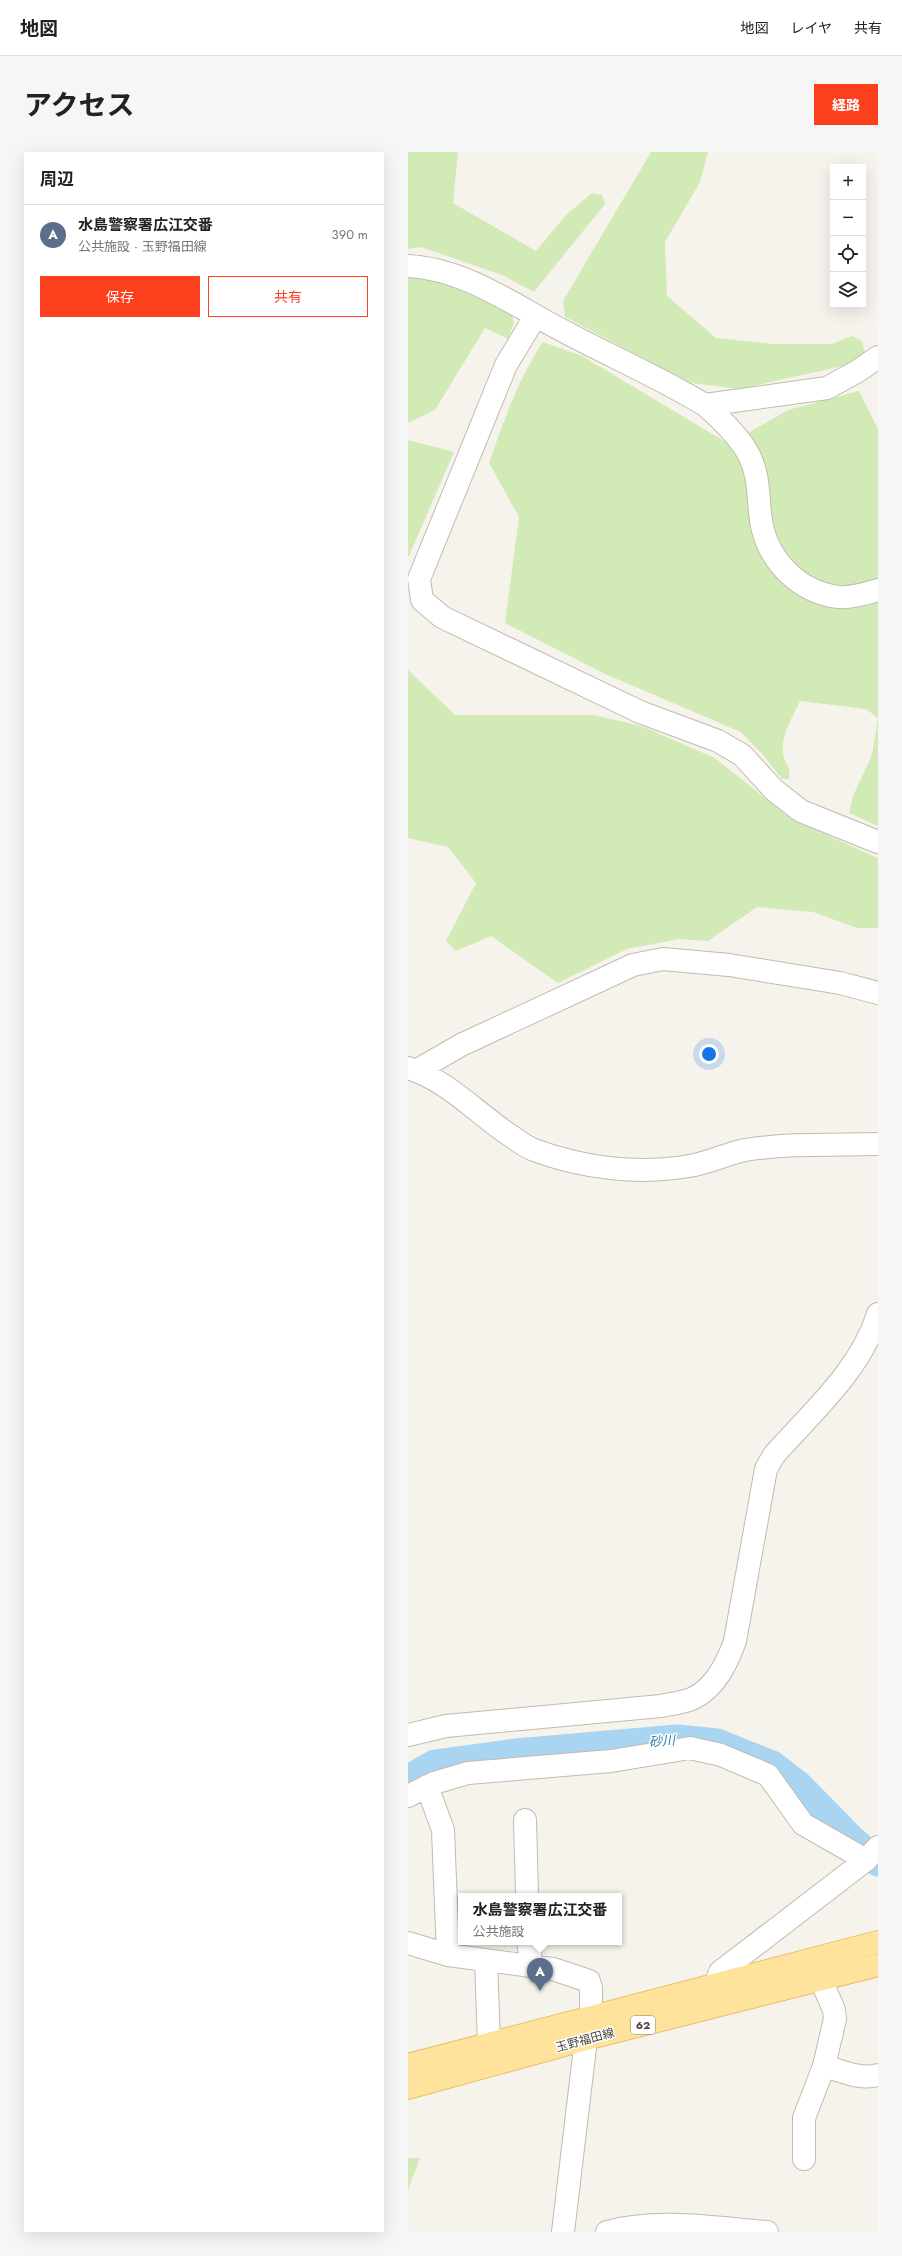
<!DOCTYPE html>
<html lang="ja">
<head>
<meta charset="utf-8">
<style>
  body { margin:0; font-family:Jost,"Noto Sans JP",sans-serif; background:#f6f6f6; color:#222 }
  .controls { position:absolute; right:12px; top:12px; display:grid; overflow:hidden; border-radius:0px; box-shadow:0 4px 16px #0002 }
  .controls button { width:36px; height:36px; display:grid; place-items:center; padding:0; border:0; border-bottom:1px solid #e0e0e0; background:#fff; color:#222; font:20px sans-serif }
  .you { position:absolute; left:301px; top:902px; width:14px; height:14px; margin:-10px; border:3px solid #fff; border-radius:50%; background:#1a73e8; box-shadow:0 0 0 6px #1a73e833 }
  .badge { display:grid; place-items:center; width:26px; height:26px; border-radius:50%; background:#fc3f1d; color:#fff; font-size:13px; font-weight:700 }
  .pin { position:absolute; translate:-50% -33px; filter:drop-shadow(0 1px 2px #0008) }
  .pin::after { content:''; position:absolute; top:21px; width:14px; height:12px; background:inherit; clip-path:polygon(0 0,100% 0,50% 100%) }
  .popup { position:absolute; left:50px; top:1741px; width:164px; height:52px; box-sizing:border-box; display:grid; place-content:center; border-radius:0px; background:#fff; filter:drop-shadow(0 1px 3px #0005); font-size:13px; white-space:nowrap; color:#767676 }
  .popup b { font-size:15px; color:#222 }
  .popup::after { content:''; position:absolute; left:50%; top:100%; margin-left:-8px; border:8px solid transparent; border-top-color:#fff }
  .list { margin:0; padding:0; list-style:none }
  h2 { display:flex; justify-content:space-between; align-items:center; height:52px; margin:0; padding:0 16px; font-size:17px }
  h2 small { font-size:13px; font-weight:400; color:#767676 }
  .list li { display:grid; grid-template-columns:26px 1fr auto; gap:12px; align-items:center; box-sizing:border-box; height:60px; padding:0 16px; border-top:1px solid #e0e0e0 }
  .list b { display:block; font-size:15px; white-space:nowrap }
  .list p { margin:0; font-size:13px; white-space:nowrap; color:#767676 }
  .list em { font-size:13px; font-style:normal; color:#767676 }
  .actions { display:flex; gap:8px; padding:12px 16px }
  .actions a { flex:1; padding:9px 0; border:1px solid #fc3f1d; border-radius:0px; text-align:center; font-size:14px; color:#fc3f1d }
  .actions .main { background:#fc3f1d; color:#fff }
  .icon { flex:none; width:22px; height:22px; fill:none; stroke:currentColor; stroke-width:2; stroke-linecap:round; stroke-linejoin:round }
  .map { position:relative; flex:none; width:470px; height:2080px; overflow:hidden; border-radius:0px }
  header { display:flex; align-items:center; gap:24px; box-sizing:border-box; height:56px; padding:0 20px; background:#fff; border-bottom:1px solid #e0e0e0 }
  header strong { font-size:19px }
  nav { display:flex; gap:22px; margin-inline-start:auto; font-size:14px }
  .intro { display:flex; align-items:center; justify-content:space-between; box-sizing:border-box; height:96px; padding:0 24px }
  h1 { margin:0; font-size:28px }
  .button { padding:10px 18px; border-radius:0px; background:#fc3f1d; color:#fff; font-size:14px; font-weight:700 }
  main { display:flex; gap:24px; padding:0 24px }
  aside { flex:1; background:#fff; border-radius:0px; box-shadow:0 4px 16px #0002 }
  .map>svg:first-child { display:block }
</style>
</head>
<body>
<header>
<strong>地図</strong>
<nav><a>地図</a><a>レイヤ</a><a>共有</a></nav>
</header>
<div class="intro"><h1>アクセス</h1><a class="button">経路</a></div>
<main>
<aside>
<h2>周辺<small></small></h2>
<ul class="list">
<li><span class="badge" style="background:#5c6f8a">A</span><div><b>水島警察署広江交番</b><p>公共施設 · 玉野福田線</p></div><em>390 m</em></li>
</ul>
<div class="actions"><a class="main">保存</a><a>共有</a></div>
</aside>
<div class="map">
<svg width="470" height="2080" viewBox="0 0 470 2080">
  <rect width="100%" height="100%" fill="#f6f3ec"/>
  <!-- green -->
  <path fill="#d2eab5" d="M0 0H50L45 51 128 99 158 63 184 41 194 43 197 52 126 140 94 123 13 95 0 97Z
    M243 0H300L292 30 257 90 259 144 308 186 365 192H424L444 184 454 189 457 202 439 213 331 237 284 231 157 165 155 149Z
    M0 123 31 125 103 159 106 171 100 187 77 176 27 258 0 271Z
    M135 190 174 204 321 292 380 258 451 239 470 277V674L441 661 445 644 464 603 470 566 458 557 392 549C385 564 373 583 375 600 376 612 383 612 381 627H374L356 604 333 580 197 522 97 471 111 365 81 311C96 268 110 228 135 190Z
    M0 288 46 300 0 406Z
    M0 518 47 563H185L233 574 307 606 383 667 470 706V776H449L405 760 349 755 300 789 271 787 219 797 150 831 83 784 48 799 38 789 68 731 40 695 0 686Z
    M0 2006H12L0 2038Z"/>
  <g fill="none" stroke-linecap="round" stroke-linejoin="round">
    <!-- river -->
    <path stroke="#a9d4f2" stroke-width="29" d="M0 1627 27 1612 108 1601 269 1587 309 1591 364 1613 390 1633 443 1687 470 1710"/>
    <defs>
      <path id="minor" d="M0 114C60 117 111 157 163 183 207 206 254 227 297 253 313 267 331 284 341 303 353 327 349 349 354 374 362 411 393 441 431 445 444 446 458 442 470 438
        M127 165 98 213 11 427 14 448 34 465 232 560 310 589 334 603 366 638 393 659 470 690
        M297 253 419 236 450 219 470 205
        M0 916C41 929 68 961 103 984 110 989 118 995 126 998 175 1016 230 1023 281 1014 300 1011 318 1002 337 998 380 991 426 993 470 992
        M8 919 53 893 225 813 255 807 321 813 432 831 470 841
        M0 1583 38 1574 253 1554C262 1552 272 1551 281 1548 306 1539 319 1512 327 1489L358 1317 366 1303C404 1260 452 1219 470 1162
        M19 1634 35 1678 40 1803
        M0 1644 26 1631 60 1621 203 1609 282 1596 313 1603 360 1623 395 1672 458 1708
        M117 1668 119 1744
        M120 1790 124 1814
        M0 1791 40 1803 145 1817 181 1829 183 1836V1865
        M78 1808 81 1891
        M307 1833 312 1820 458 1708 470 1695
        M416 1914C433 1919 453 1928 470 1923
        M396 2007V1966L416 1914 427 1867 426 1858 413 1828
        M155 2080 178 1887
        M199 2080C250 2066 308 2076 359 2080"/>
      <path id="major" d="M0 1913 470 1790
        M0 1936 178 1887 470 1813"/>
    </defs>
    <!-- minor casing -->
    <use href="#minor" stroke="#c2bbae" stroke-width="24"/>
    <!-- major casing -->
    <use href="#major" stroke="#e6c16a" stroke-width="24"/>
    <!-- minor -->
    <use href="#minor" stroke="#fff" stroke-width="22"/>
    <!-- major -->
    <use href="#major" stroke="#ffe39c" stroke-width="22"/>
  </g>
  <g text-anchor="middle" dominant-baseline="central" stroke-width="3" stroke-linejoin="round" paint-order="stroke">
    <!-- shield labels -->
    <rect fill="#fff" stroke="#817c74" stroke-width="1" x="223" y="1864" width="24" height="18" rx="3"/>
    <g font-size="11" font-weight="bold" fill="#4b4439">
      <text x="235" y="1873">62</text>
    </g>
    <!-- street labels -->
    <g font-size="12" fill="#4b4439" stroke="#fff">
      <text transform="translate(177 1888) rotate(-15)">玉野福田線</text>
    </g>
    <!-- water labels -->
    <g font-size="13" font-style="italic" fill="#2e7ab2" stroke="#fff">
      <text transform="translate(254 1589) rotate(-4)">砂川</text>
    </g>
  </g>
</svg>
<div class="controls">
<button>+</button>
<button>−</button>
<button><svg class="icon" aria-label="locate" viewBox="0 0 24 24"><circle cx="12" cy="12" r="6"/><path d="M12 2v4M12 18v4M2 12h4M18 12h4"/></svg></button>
<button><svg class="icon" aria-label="layers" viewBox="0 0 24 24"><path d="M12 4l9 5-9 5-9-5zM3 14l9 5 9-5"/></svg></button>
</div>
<div class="you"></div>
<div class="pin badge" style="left:132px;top:1839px;background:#5c6f8a">A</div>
<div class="popup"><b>水島警察署広江交番</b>公共施設</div>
</div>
</main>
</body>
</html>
